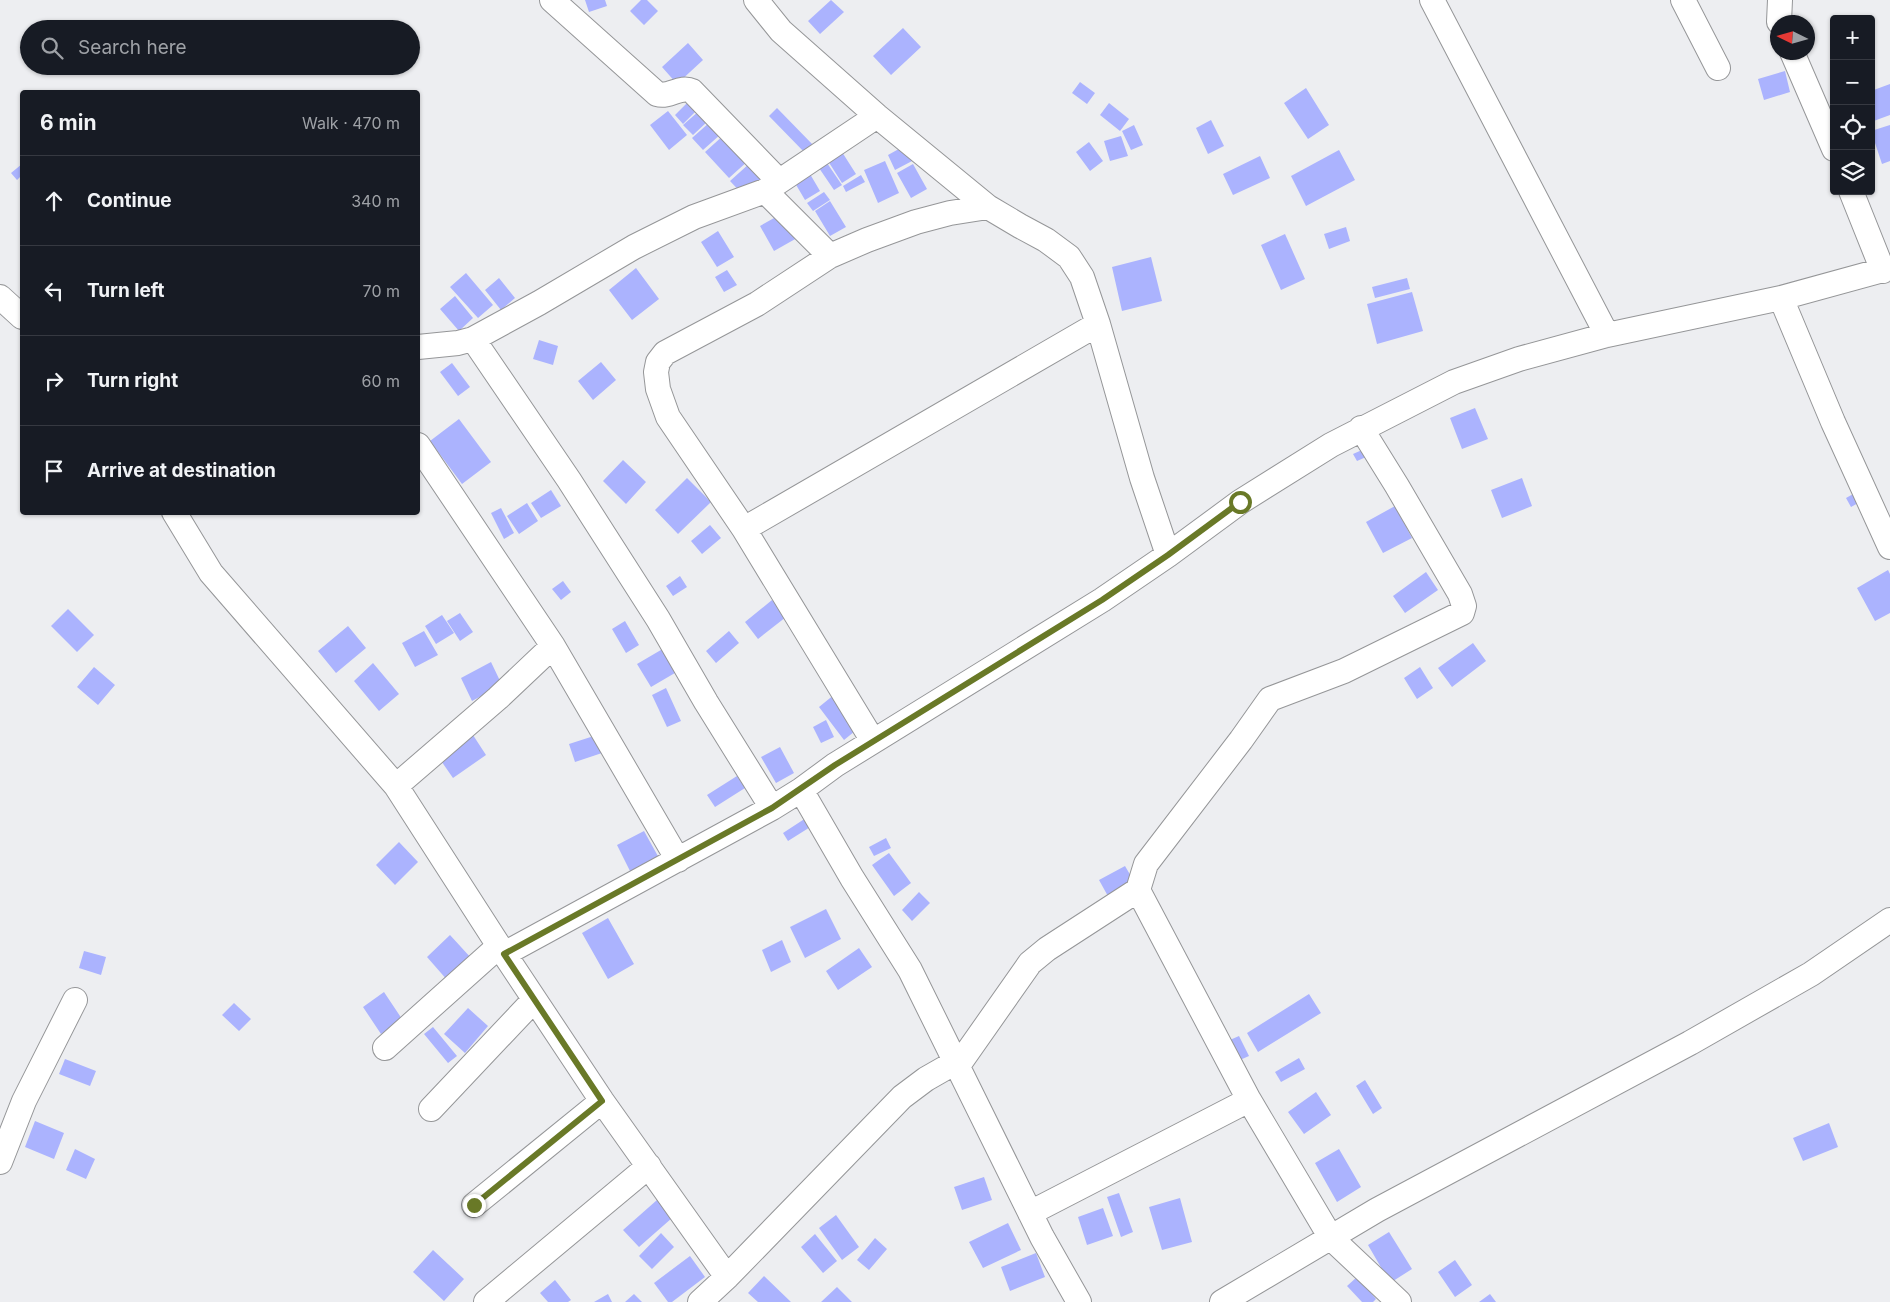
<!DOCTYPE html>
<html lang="en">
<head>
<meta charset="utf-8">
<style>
  body { margin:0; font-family:Inter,sans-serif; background:#20242c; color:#f1f3f6 }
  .controls { position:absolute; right:15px; top:15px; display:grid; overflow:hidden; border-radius:5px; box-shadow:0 1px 4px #0004 }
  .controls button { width:45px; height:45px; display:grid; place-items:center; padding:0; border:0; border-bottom:1px solid #363941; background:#171b24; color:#f1f3f6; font:25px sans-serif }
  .compass { position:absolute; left:1770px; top:15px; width:45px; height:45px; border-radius:50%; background:#171b24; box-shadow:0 1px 4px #0004; rotate:275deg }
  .stop { position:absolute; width:15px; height:15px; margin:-11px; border:4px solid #697927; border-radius:50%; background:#fff }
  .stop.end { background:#697927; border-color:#fff; box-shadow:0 1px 5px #0008 }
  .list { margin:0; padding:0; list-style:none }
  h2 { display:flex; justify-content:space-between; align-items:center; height:65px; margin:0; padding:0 20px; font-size:21px }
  h2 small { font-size:16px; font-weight:400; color:#9ea1a6 }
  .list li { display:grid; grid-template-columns:32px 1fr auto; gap:15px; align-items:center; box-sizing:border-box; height:90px; padding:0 20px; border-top:1px solid #363941 }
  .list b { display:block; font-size:19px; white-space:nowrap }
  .list em { font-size:16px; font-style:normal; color:#9ea1a6 }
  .icon { flex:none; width:28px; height:28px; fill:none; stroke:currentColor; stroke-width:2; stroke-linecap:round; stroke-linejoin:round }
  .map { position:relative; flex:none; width:1890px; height:1302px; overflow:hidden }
  .search { position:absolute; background:#171b24; box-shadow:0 1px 4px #0004; left:20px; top:20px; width:400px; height:55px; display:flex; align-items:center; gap:12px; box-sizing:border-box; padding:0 18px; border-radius:28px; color:#9ea1a6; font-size:19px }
  .panel { position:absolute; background:#171b24; box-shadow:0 1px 4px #0004; left:20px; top:90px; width:400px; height:425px; border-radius:5px }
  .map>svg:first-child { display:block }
</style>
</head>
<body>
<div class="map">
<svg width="1890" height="1302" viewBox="0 0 1890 1302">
  <rect width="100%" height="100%" fill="#edeef1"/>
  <!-- building -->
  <path fill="#abb3fe" d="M585 0H605L607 6 589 12Z
    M641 0H647L658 11 644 25 630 11Z
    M831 0 844 12 820 34 808 21Z
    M903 28 921 47 891 75 873 56Z
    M688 43 703 60 677 84 662 67Z
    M1785 71 1790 92 1764 100 1758 79Z
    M1080 82 1095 93 1087 104 1072 93Z
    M1890 84V115L1871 122V91Z
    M1306 88 1329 125 1308 139 1284 103Z
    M690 100 698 109 683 124 675 115Z
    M1109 103 1129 119 1120 131 1100 115Z
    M777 108 815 147 807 155 769 116Z
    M668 111 687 135 669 150 650 125Z
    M699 111 708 121 693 135 683 125Z
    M1211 120 1224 146 1208 154 1196 128Z
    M710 122 721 134 703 150 692 138Z
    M1134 125 1143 145 1131 150 1122 131Z
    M1890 125V161L1882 164 1871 131Z
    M725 134 749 160 729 178 705 152Z
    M1121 136 1128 156 1110 161 1104 141Z
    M1089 142 1103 161 1090 171 1076 152Z
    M906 145 914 160 895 170 888 155Z
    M1339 150 1355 180 1306 206 1291 176Z
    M842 152 856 174 842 183 828 161Z
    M1260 156 1270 178 1233 195 1223 174Z
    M885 161 899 193 878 203 864 170Z
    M750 163 765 180 746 198 730 181Z
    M827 163 842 185 834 190 819 168Z
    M22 164V175L17 180 11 173Z
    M913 164 927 189 911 198 897 173Z
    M810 174 820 191 805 200 795 183Z
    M861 175 865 182 846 192 843 186Z
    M824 192 830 200 813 211 807 203Z
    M830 201 846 227 830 236 815 211Z
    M783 213 797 238 774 251 760 226Z
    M1346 227 1350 241 1329 249 1324 234Z
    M718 231 734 257 717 267 701 242Z
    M1285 234 1305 279 1281 290 1261 245Z
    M1151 257 1162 301 1122 311 1112 267Z
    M636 268 659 299 632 320 609 290Z
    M727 270 737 285 724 292 715 277Z
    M466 273 493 305 478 318 450 287Z
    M499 278 515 298 501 310 485 290Z
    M1407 278 1410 289 1375 298 1372 287Z
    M1412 292 1423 331 1377 344 1367 304Z
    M455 296 473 318 459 331 440 309Z
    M539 340 558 346 553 365 533 359Z
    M601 362 616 380 593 400 578 381Z
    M452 363 470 387 458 396 440 372Z
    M1475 408 1488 439 1462 449 1450 418Z
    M459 419 491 462 462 484 430 441Z
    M1362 450 1366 457 1357 461 1353 454Z
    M623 460 646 482 626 504 603 481Z
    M687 478 711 502 678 534 655 510Z
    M1522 478 1532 506 1502 518 1491 490Z
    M551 490 561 506 541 518 531 503Z
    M1855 493 1860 502 1851 507 1846 498Z
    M527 503 538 521 519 534 507 516Z
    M1395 506 1412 538 1383 553 1366 522Z
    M501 508 514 533 504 539 491 513Z
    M710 525 721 538 702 554 691 541Z
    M1888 570 1890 574V613L1875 621 1857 588Z
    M1426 572 1438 590 1405 613 1393 596Z
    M680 576 687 587 673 596 666 586Z
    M563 581 571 592 561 600 552 589Z
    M772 600 786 617 758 639 745 622Z
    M68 609 94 635 77 652 51 626Z
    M460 613 473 632 460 641 447 621Z
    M442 615 454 633 436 644 425 626Z
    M625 621 639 645 626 653 612 629Z
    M348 626 366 648 336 673 318 651Z
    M424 631 438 655 415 667 402 643Z
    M729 631 739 643 716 663 706 651Z
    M1473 643 1486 661 1452 687 1438 668Z
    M666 647 680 670 651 687 637 664Z
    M491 662 502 685 472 701 461 678Z
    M373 663 399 694 379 711 354 681Z
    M94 667 115 685 98 705 77 687Z
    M1420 667 1433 688 1417 699 1404 678Z
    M666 688 681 721 667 727 652 695Z
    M835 694 860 727 844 740 819 707Z
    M826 720 834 737 821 743 813 727Z
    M471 732 486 755 453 778 437 755Z
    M600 734 605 752 575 762 569 744Z
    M780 747 794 773 776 783 761 757Z
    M737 776 745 788 715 807 707 795Z
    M809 816 815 824 788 841 783 833Z
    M644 831 659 858 631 873 617 845Z
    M886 838 891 848 874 856 869 847Z
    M399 842 418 862 395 885 376 865Z
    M889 853 911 883 894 896 872 865Z
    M1125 866 1135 883 1109 898 1099 880Z
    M919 892 930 903 912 921 902 910Z
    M826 909 841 939 805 958 790 927Z
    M608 918 634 964 608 979 582 933Z
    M450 935 472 959 448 981 427 957Z
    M782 940 791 962 771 972 762 950Z
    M859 948 872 967 838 990 826 971Z
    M84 951 106 957 101 975 79 968Z
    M384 992 402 1019 381 1034 363 1007Z
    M1309 994 1321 1013 1258 1052 1247 1033Z
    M234 1003 251 1019 239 1031 222 1015Z
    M468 1008 488 1026 465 1053 444 1034Z
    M433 1027 457 1056 448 1063 424 1034Z
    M1239 1036 1249 1056 1233 1063 1223 1043Z
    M1299 1058 1305 1069 1281 1082 1275 1072Z
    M65 1059 96 1071 90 1086 59 1074Z
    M1365 1080 1382 1108 1373 1114 1356 1086Z
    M1316 1092 1331 1115 1304 1134 1288 1112Z
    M35 1121 64 1133 54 1159 25 1147Z
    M1829 1123 1838 1147 1803 1161 1793 1138Z
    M75 1149 95 1159 86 1179 66 1170Z
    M1339 1149 1361 1187 1337 1202 1315 1163Z
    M984 1177 992 1200 962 1210 954 1187Z
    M1119 1193 1133 1232 1121 1237 1107 1197Z
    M1180 1198 1192 1242 1162 1250 1149 1207Z
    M657 1200 672 1218 639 1247 623 1230Z
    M1103 1208 1113 1236 1087 1245 1078 1217Z
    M836 1215 859 1247 842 1260 819 1228Z
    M1008 1223 1021 1250 983 1268 969 1242Z
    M1389 1232 1412 1269 1390 1283 1368 1245Z
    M661 1233 674 1247 652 1269 639 1256Z
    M815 1234 837 1261 823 1273 801 1247Z
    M875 1238 887 1249 869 1270 857 1260Z
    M433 1250 464 1279 444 1301 413 1272Z
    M1036 1253 1045 1277 1010 1291 1001 1267Z
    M690 1256 705 1277 672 1302H668L654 1283Z
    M1455 1260 1472 1285 1455 1297 1438 1272Z
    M764 1276 791 1302H758L748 1293Z
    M1357 1277 1376 1299 1373 1302H1362L1347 1286Z
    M555 1280 571 1300 568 1302H548L540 1293Z
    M837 1287 852 1302H821Z
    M608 1294 612 1302H594Z
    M634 1294 642 1302H625Z
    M1490 1294 1496 1302H1479Z"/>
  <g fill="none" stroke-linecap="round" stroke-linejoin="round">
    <defs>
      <path id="minor" d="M552 0 657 94C670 98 680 85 692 91L779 181
        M756 0 781 31 877 116 988 207 1020 226 1046 240 1069 257 1082 277 1098 324 1142 478 1168 555
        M1432 0 1607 335
        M1683 0 1718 68
        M1779 22 1780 0
        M1792 52 1834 149
        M765 191 830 256
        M1851 191 1883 271
        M0 297 22 317
        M1781 298 1833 422 1890 547
        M473 339 569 480 658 619 706 702 772 808
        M418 347 458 343 473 339 539 303 634 247 694 217 765 191 877 116
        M418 445 553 646 678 860
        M174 512 211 573 396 786 499 946 602 1101 727 1277
        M744 529 1098 324
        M873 741 744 529 668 417 658 389 656 372 658 362 665 353 757 304 830 256 867 240 916 222 950 213 988 207
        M396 786 498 698 553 646
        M801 790 852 878 910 970 1042 1237 1079 1302
        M504 954 772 808 801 790 835 765 1102 600 1168 555 1240 502 1331 445 1454 382 1519 359 1607 335 1781 298 1890 268
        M385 1048 499 946
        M957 1067 1030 963 1047 949 1138 890
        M1249 1100 1331 1238 1399 1302
        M431 1109 534 1000
        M0 1162 24 1101 75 1000
        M474 1205 602 1101
        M1030 1213 1249 1100 1138 890 1146 864 1241 740 1270 699 1344 671 1462 613 1464 606 1460 594 1397 486 1361 428
        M486 1302 649 1166
        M700 1302 727 1277 902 1097 926 1079 954 1063
        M1222 1302 1377 1210 1690 1043 1811 974 1890 920"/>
    </defs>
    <!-- minor casing -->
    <use href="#minor" stroke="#959698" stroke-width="26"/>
    <!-- minor -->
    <use href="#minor" stroke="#fff" stroke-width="24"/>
  </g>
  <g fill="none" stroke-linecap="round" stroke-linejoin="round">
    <!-- route -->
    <path stroke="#697927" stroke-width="6" d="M474 1205 602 1101 504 954 772 808 835 765 1102 600 1168 555 1240 502"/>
  </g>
</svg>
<div class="controls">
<button>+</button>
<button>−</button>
<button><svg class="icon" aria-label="locate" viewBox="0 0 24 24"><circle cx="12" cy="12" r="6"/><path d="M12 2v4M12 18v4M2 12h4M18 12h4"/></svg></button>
<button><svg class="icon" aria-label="layers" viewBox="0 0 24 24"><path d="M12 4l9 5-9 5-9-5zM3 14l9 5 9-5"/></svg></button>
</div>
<svg class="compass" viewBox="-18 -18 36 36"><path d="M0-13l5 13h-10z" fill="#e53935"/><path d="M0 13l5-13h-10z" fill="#9ea1a6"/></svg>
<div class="stop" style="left:1240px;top:502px"></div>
<div class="stop end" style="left:474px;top:1205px"></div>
<div class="search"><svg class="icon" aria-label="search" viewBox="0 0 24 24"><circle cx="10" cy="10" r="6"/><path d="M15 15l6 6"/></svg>Search here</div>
<section class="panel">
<h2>6 min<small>Walk · 470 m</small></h2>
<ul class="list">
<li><svg class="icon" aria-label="ahead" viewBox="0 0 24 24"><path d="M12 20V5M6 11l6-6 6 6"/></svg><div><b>Continue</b></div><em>340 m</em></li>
<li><svg class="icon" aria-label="left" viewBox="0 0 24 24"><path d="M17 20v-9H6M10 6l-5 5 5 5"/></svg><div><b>Turn left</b></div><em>70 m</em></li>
<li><svg class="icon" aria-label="right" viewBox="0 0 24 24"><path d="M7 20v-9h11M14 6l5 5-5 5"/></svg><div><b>Turn right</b></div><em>60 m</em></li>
<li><svg class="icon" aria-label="arrive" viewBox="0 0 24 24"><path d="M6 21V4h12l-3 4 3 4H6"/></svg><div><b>Arrive at destination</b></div></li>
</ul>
</section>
</div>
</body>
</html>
